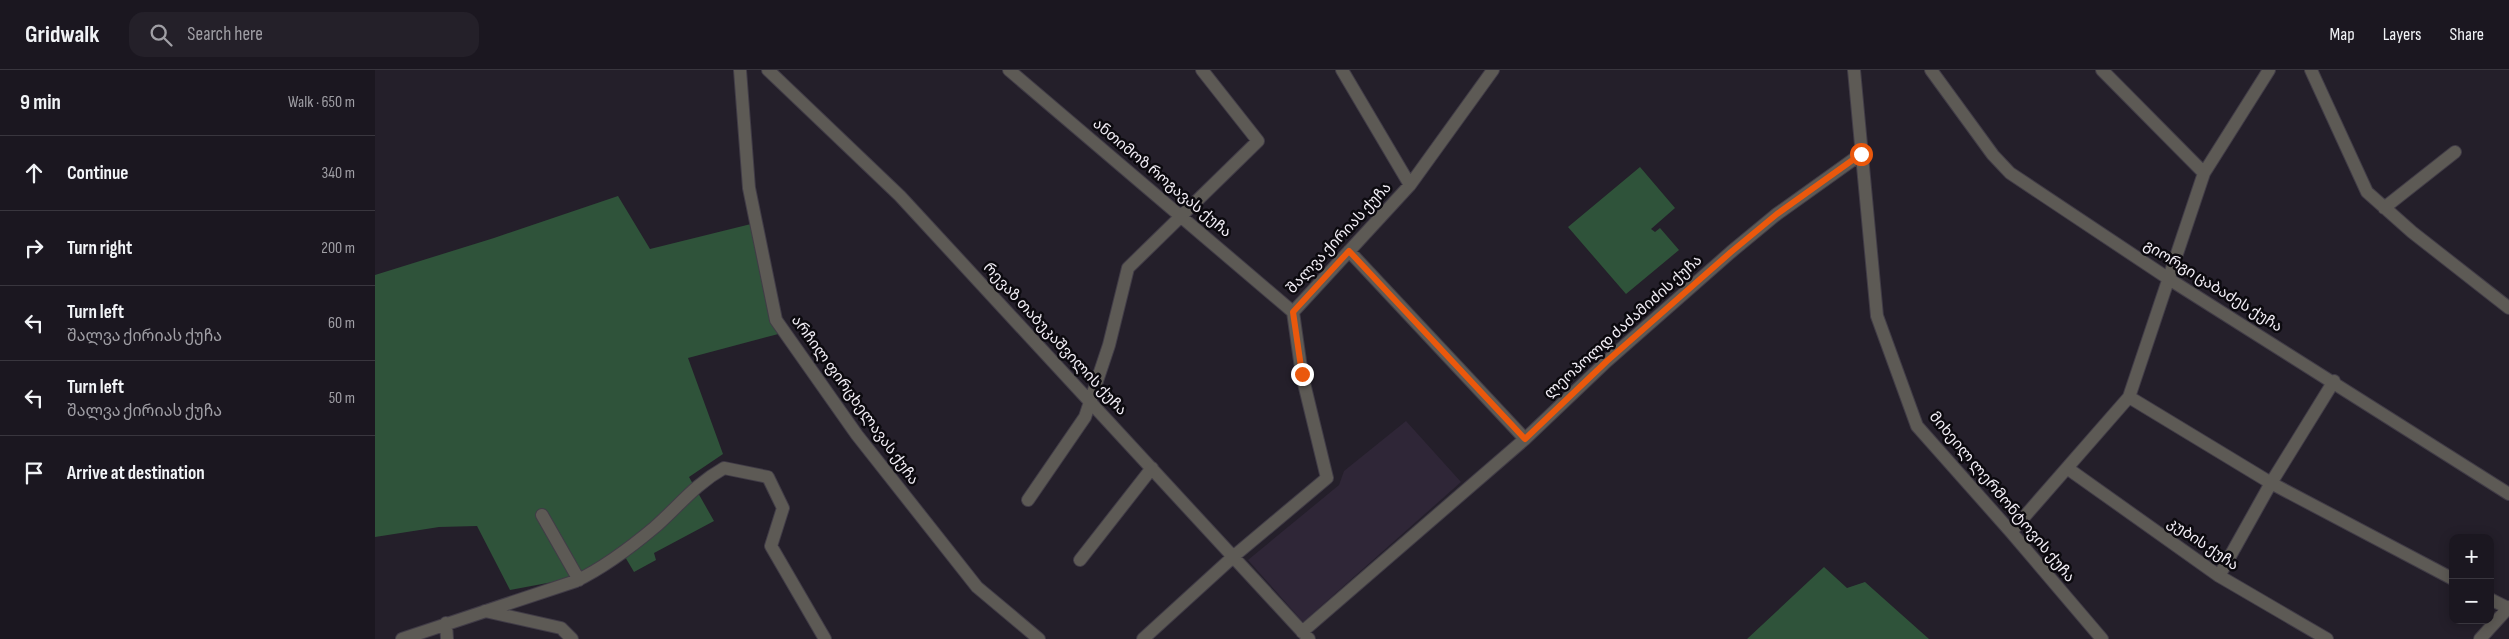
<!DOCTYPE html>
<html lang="en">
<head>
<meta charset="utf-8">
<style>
  body { margin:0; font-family:"Sofia Sans Condensed","Noto Sans Georgian",sans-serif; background:#242029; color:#f1f3f6 }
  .controls { position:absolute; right:15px; bottom:15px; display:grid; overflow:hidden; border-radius:10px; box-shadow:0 2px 12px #0003 }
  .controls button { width:45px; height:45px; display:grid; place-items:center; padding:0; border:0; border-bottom:1px solid #39363e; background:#1b1720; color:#f1f3f6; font:25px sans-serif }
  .stop { position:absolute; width:15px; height:15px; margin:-11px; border:4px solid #ea580c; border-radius:50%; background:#fff }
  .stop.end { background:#ea580c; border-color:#fff; box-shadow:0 1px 5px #0008 }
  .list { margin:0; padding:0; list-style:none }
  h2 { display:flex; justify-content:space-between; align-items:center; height:65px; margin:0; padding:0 20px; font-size:21px }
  h2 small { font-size:16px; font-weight:400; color:#a09fa5 }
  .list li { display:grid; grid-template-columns:32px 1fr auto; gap:15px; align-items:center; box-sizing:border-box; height:75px; padding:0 20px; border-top:1px solid #39363e }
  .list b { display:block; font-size:19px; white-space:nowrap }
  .list p { margin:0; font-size:16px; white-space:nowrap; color:#a09fa5 }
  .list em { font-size:16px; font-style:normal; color:#a09fa5 }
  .icon { flex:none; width:28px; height:28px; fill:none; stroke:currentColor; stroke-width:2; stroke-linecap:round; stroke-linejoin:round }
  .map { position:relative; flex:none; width:2134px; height:569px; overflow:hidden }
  header { display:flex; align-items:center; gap:30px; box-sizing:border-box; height:70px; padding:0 25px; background:#1b1720; border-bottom:1px solid #39363e }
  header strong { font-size:24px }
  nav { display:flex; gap:28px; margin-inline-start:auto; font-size:18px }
  .search { width:350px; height:45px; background:#242029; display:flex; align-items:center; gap:12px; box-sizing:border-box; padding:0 18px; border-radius:15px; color:#a09fa5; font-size:19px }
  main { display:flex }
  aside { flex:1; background:#1b1720 }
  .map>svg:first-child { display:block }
</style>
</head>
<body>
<header>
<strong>Gridwalk</strong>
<div class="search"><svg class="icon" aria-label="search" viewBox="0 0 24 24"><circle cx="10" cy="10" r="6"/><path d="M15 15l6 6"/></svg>Search here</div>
<nav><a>Map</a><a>Layers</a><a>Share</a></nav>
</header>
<main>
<aside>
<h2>9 min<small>Walk · 650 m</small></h2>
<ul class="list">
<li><svg class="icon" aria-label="ahead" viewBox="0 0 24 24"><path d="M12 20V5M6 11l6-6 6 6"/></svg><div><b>Continue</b></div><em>340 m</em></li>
<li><svg class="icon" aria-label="right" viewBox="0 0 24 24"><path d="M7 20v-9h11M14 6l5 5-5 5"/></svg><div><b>Turn right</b></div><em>200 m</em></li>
<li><svg class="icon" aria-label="left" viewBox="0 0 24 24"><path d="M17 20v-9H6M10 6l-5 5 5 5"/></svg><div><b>Turn left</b><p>შალვა ქირიას ქუჩა</p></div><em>60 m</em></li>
<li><svg class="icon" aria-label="left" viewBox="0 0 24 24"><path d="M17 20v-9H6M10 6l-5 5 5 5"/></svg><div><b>Turn left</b><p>შალვა ქირიას ქუჩა</p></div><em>50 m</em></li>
<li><svg class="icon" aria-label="arrive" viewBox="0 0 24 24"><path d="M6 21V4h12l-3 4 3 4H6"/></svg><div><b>Arrive at destination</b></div></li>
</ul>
</aside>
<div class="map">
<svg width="2134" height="569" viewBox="0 0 2134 569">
  <rect width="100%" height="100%" fill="#241f2a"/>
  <!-- built -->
  <path fill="#2f2637" d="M1031 351 1086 412 928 552 873 490 964 415 969 401Z"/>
  <!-- green -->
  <path fill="#2f533a" d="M1265 97 1300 138 1276 159 1280 162 1285 158 1304 180 1251 224 1193 157Z
    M243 126 275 179 376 154 391 207 411 262 313 288 348 384 314 407 339 451 279 483 281 490 259 502 246 480 199 508 135 520 102 456 64 457 0 467V205L119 168Z
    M1449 497 1472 518 1490 512 1554 569H1372Z"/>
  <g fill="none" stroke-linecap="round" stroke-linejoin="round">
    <defs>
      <path id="minor" d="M365 0 374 118 401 250 482 365 602 517 664 569
        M393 0 525 126 934 569
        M634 0 918 242
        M967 0 1035 115
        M1479 0 1502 246 1542 356 1636 462 1727 569
        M1556 0 1618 85 1635 103 1794 209 2134 424
        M1727 0 1829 103
        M1936 0 1992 122 2037 162 2134 238
        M2009 138 2080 82
        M974 181 1150 369
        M1754 327 1896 413 2078 509
        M1692 398 1844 506 1952 569
        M653 430 710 347 734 275 753 198 883 71 827 0
        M167 445 204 510
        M1636 462 1754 327 1829 103 1894 0
        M705 490 777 398
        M1844 506 1896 413 1959 311
        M2115 529 2133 538
        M110 541 186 558 197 569
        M71 553 72 569
        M927 562 1150 369 1232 291 1356 182 1402 144 1486 84
        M27 569 201 511C230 497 255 478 280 457 305 435 319 415 349 398L393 407 408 438 396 476 450 569
        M768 569 859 486 952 408 927 305 918 242 1035 115 1118 0
        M2105 569 2134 537"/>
    </defs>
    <!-- minor casing -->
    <use href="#minor" stroke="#413c47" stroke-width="14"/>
    <!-- minor -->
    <use href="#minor" stroke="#5d5a55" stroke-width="12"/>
  </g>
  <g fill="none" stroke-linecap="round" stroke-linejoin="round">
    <!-- route -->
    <path stroke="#ea580c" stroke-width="6" d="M927 304 918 242 974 181 1150 369 1232 291 1356 182 1402 144 1486 84"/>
  </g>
  <g text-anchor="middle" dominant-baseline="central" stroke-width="5" stroke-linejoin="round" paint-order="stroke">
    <!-- street labels -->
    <g font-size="15" fill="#f3eff7" stroke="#0c0a0f">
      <text transform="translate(787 108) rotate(40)">ანთიმოზ როგავას ქუჩა</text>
      <text transform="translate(964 168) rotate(-47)">შალვა ქირიას ქუჩა</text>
      <text transform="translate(1838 216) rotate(32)">გიორგი ცაბაძეს ქუჩა</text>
      <text transform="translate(1248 257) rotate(-42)">ლეოპოლდ ძაძამიძის ქუჩა</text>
      <text transform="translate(680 269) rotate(47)">რევაზ თაბუკაშვილის ქუჩა</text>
      <text transform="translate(480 330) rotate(54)">არჩილ ფირცხელავას ქუჩა</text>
      <text transform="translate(1627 427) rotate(50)">მიხეილ ლერმონტოვის ქუჩა</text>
      <text transform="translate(1828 474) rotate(34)">კუბის ქუჩა</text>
    </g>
  </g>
</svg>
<div class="controls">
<button>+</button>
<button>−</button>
</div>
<div class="stop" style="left:1486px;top:84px"></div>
<div class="stop end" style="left:927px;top:304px"></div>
</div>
</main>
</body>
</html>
